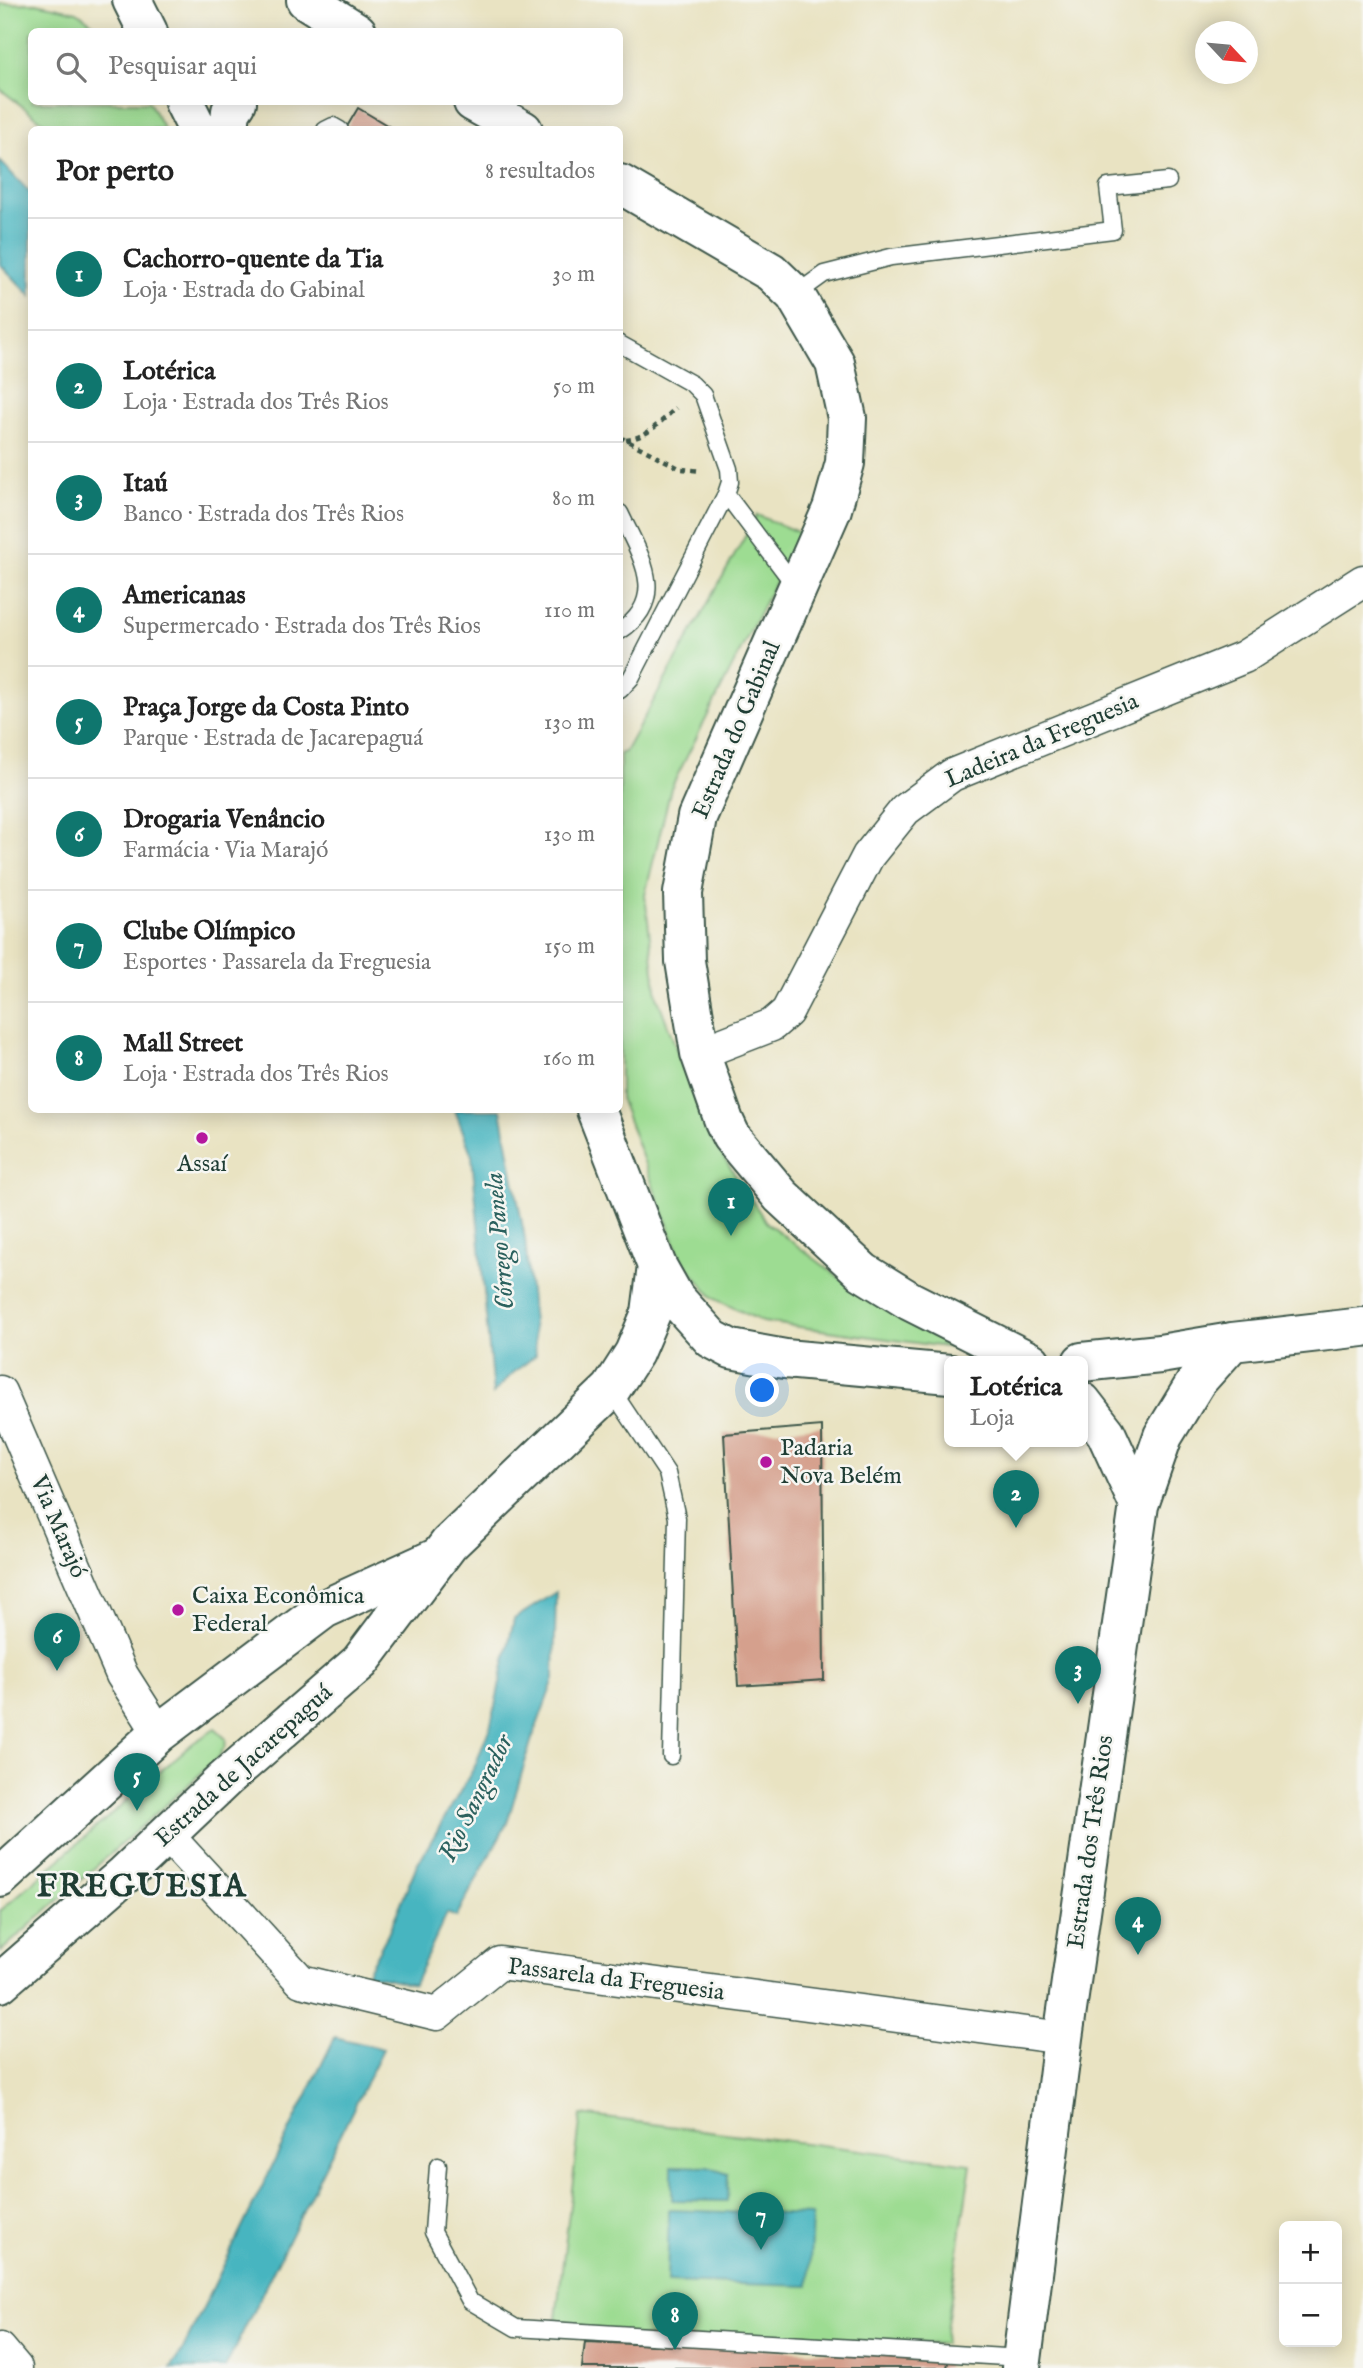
<!DOCTYPE html>
<html lang="pt">
<head>
<meta charset="utf-8">
<style>
  body { margin:0; font-family:"IM FELL English",serif; background:#f6f6f6; color:#222 }
  .controls { position:absolute; right:21px; bottom:21px; display:grid; overflow:hidden; border-radius:10px; box-shadow:0 4px 18px #0003 }
  .controls button { width:63px; height:63px; display:grid; place-items:center; padding:0; border:0; border-bottom:2px solid #e0e0e0; background:#fff; color:#222; font:35px sans-serif }
  .compass { position:absolute; left:1195px; top:21px; width:63px; height:63px; border-radius:50%; background:#fff; box-shadow:0 4px 18px #0003; rotate:116deg }
  .you { position:absolute; left:763px; top:1391px; width:24px; height:24px; margin:-18px; border:5px solid #fff; border-radius:50%; background:#1a73e8; box-shadow:0 0 0 10px #1a73e833 }
  .badge { display:grid; place-items:center; width:46px; height:46px; border-radius:50%; background:#0f766e; color:#fff; font-size:23px; font-weight:700 }
  .pin { position:absolute; translate:-50% -58px; filter:drop-shadow(0 2px 4px #0008) }
  .pin::after { content:''; position:absolute; top:37px; width:24px; height:21px; background:inherit; clip-path:polygon(0 0,100% 0,50% 100%) }
  .popup { position:absolute; left:944px; top:1356px; width:144px; height:91px; box-sizing:border-box; display:grid; place-content:center; border-radius:10px; background:#fff; filter:drop-shadow(0 2px 5px #0005); font-size:23px; white-space:nowrap; color:#767676 }
  .popup b { font-size:26px; color:#222 }
  .popup::after { content:''; position:absolute; left:50%; top:100%; margin-left:-14px; border:14px solid transparent; border-top-color:#fff }
  .list { margin:0; padding:0; list-style:none }
  h2 { display:flex; justify-content:space-between; align-items:center; height:91px; margin:0; padding:0 28px; font-size:30px }
  h2 small { font-size:23px; font-weight:400; color:#767676 }
  .list li { display:grid; grid-template-columns:46px 1fr auto; gap:21px; align-items:center; box-sizing:border-box; height:112px; padding:0 28px; border-top:2px solid #e0e0e0 }
  .list b { display:block; font-size:26px; white-space:nowrap }
  .list p { margin:0; font-size:23px; white-space:nowrap; color:#767676 }
  .list em { font-size:23px; font-style:normal; color:#767676 }
  .icon { flex:none; width:38px; height:38px; fill:none; stroke:currentColor; stroke-width:2; stroke-linecap:round; stroke-linejoin:round }
  .map { position:relative; flex:none; width:1363px; height:2368px; overflow:hidden }
  .search { position:absolute; background:#fff; box-shadow:0 4px 18px #0003; left:28px; top:28px; width:595px; height:77px; display:flex; align-items:center; gap:18px; box-sizing:border-box; padding:0 24px; border-radius:10px; color:#767676; font-size:26px }
  .panel { position:absolute; background:#fff; box-shadow:0 4px 18px #0003; left:28px; top:126px; width:595px; height:987px; border-radius:10px }
  .map>svg:first-child { display:block }
</style>
</head>
<body>
<div class="map">
<svg width="1363" height="2368" viewBox="0 0 1363 2368">
  <rect width="100%" height="100%" fill="#f6f6f2"/>
  <filter id="ink" filterUnits="userSpaceOnUse"><feTurbulence type="fractalNoise" baseFrequency=".0143" numOctaves="2"/><feDisplacementMap in="SourceGraphic" scale="14" xChannelSelector="R" yChannelSelector="G"/><feConvolveMatrix kernelMatrix="1 2 1 2 8 2 1 2 1" color-interpolation-filters="sRGB"/></filter>
  <filter id="wash" filterUnits="userSpaceOnUse"><feTurbulence type="fractalNoise" baseFrequency=".00686" numOctaves="4" result="noise"/><feDisplacementMap in="SourceGraphic" scale="28" xChannelSelector="R" yChannelSelector="G"/><feGaussianBlur stdDeviation="1.57" result="paint"/><feColorMatrix in="noise" values="0 0 0 0 0 0 0 0 0 0 0 0 0 0 0 0 0 1.4 0 .05"/><feComposite in="paint" operator="in"/></filter>
  <g filter="url(#wash)">
    <rect width="100%" height="100%" fill="#e9e3c2"/>
    <!-- green -->
    <path fill="#9ddc92" stroke="#5e8c63" stroke-width="2" d="M36 3 77 12 103 31 32 32V102H149L164 129H52L0 89V4Z
      M757 515 800 533 671 788 645 895 657 996 707 1132 766 1222 848 1284 953 1348 763 1322 713 1298 680 1257 620 1098V754L625 752Z
      M215 1729 226 1739 225 1746 218 1758 0 1952V1911L193 1743Z
      M581 2115 971 2164 944 2344 554 2335Z"/>
    <!-- water -->
    <path fill="#46b5c0" stroke="#32797a" stroke-width="2" d="M0 161 31 194V296L0 264Z
      M455 1110H501L525 1239 536 1355 512 1374 493 1394 472 1156Z
      M556 1592 554 1679 531 1742 507 1823 456 1917 447 1913 414 1984 366 1974 388 1934 416 1867 475 1766 491 1724 514 1619Z
      M335 2037 383 2049 225 2368H171L183 2349Z
      M672 2166 708 2167 728 2174 727 2201 672 2200Z
      M669 2210 812 2215 809 2286 667 2282Z"/>
    <g id="blocks">
      <!-- building -->
      <path fill="#d5a08d" d="M358 108 395 130H345Z
        M822 1426 824 1680 738 1686 724 1434Z
        M585 2342 949 2357 947 2368H582Z"/>
    </g>
  </g>
  <g filter="url(#ink)">
    <use href="#blocks" fill-opacity="0" stroke="#3d5649" stroke-width="2"/>
    <g fill="none" stroke-linecap="round" stroke-linejoin="round">
      <defs>
        <path id="lane" d="M325 130 333 126 340 130
          M795 295 824 274 891 257 1113 230 1108 187 1168 181
          M620 344 692 384 703 395 729 469 730 482 726 494 631 678 620 690
          M726 494 796 587
          M620 513C639 554 671 598 620 631
          M611 1389 667 1473 677 1518 671 1756
          M438 2166 433 2232 470 2301 516 2328 1022 2358"/>
        <path id="street" d="M700 1053 772 1025 787 1012 868 856 905 810 952 775 1244 657 1363 581
          M0 1392 122 1675 159 1733
          M167 1835 301 1981 437 2014 500 1963 1063 2038
          M0 2349 16 2368"/>
        <path id="secondary" d="M132 0 148 32
          M306 0 357 32
          M184 102 198 130
          M0 1878 159 1733 324 1609 436 1558"/>
        <path id="primary" d="M473 102 523 130
          M229 130 231 111 237 102
          M620 184 771 272 795 295 835 363 847 418 845 463 832 509 697 817 683 893 685 961 700 1053 724 1121 731 1136 781 1196 863 1272 910 1301 1031 1362
          M596 1110 657 1266 675 1298 712 1339 731 1349 785 1359 950 1374
          M1082 1362 1160 1354 1232 1342 1363 1327
          M1082 1402 1106 1433 1139 1505
          M0 1983 125 1874 225 1779 360 1662 449 1544 611 1389 634 1353 651 1313 657 1266
          M1021 2368 1063 2038 1139 1505 1163 1436 1196 1382 1232 1342"/>
      </defs>
      <!-- lane casing -->
      <use href="#lane" stroke="#3d5649" stroke-width="19"/>
      <!-- street casing -->
      <use href="#street" stroke="#3d5649" stroke-width="35"/>
      <!-- secondary casing -->
      <use href="#secondary" stroke="#3d5649" stroke-width="42"/>
      <!-- primary casing -->
      <use href="#primary" stroke="#3d5649" stroke-width="42"/>
      <!-- path -->
      <path stroke="#3d5649" stroke-width="4.5" stroke-dasharray="5 5" stroke-linecap="butt" d="M620 437 681 469 702 471
        M626 440C648 437 660 422 676 408"/>
      <!-- lane -->
      <use href="#lane" stroke="#fff" stroke-width="16"/>
      <!-- street -->
      <use href="#street" stroke="#fff" stroke-width="32"/>
      <!-- secondary -->
      <use href="#secondary" stroke="#fff" stroke-width="38"/>
      <!-- primary -->
      <use href="#primary" stroke="#fff" stroke-width="38"/>
    </g>
  </g>
  <!-- markers -->
  <g fill="#b5179e" stroke="#f6f6f2" stroke-width="2.5">
    <circle cx="202" cy="1138" r="7"/>
    <circle cx="766" cy="1462" r="7"/>
    <circle cx="178" cy="1610" r="7"/>
  </g>
  <g text-anchor="middle" dominant-baseline="central" stroke-width="5" stroke-linejoin="round" paint-order="stroke">
    <!-- street labels -->
    <g font-size="24" fill="#1f3d34" stroke="#f6f6f2">
      <text transform="translate(737 730) rotate(-67)">Estrada do Gabinal</text>
      <text transform="translate(1042 741) rotate(-23)">Ladeira da Freguesia</text>
      <text transform="translate(58 1527) rotate(67)">Via Marajó</text>
      <text transform="translate(244 1766) rotate(-42)">Estrada de Jacarepaguá</text>
      <text transform="translate(1091 1842) rotate(-82)">Estrada dos Três Rios</text>
      <text transform="translate(616 1980) rotate(7)">Passarela da Freguesia</text>
    </g>
    <!-- poi labels -->
    <g font-size="24" fill="#1f3d34" stroke="#f6f6f2" text-anchor="start">
      <text x="202" y="1164" text-anchor="middle">Assaí</text>
      <text x="780" y="1448">Padaria<tspan x="780" dy="28">Nova Belém</tspan></text>
      <text x="192" y="1596">Caixa Econômica<tspan x="192" dy="28">Federal</tspan></text>
    </g>
    <!-- water labels -->
    <g font-size="26" font-style="italic" fill="#2b615e" stroke="#f6f6f2">
      <text transform="translate(500 1241) rotate(-95)">Córrego Panela</text>
      <text transform="translate(476 1798) rotate(-64)">Rio Sangrador</text>
    </g>
    <!-- district labels -->
    <g font-size="32" font-weight="bold" letter-spacing="2" fill="#1f3d34" stroke="#f6f6f2">
      <text x="142" y="1887">FREGUESIA</text>
    </g>
  </g>
</svg>
<div class="controls">
<button>+</button>
<button>−</button>
</div>
<svg class="compass" viewBox="-18 -18 36 36"><path d="M0-13l5 13h-10z" fill="#e53935"/><path d="M0 13l5-13h-10z" fill="#767676"/></svg>
<div class="you"></div>
<div class="pin badge" style="left:731px;top:1236px">1</div>
<div class="pin badge" style="left:1016px;top:1528px">2</div>
<div class="popup"><b>Lotérica</b>Loja</div>
<div class="pin badge" style="left:1078px;top:1704px">3</div>
<div class="pin badge" style="left:1138px;top:1955px">4</div>
<div class="pin badge" style="left:137px;top:1811px">5</div>
<div class="pin badge" style="left:57px;top:1671px">6</div>
<div class="pin badge" style="left:761px;top:2250px">7</div>
<div class="pin badge" style="left:675px;top:2350px">8</div>
<div class="search"><svg class="icon" aria-label="search" viewBox="0 0 24 24"><circle cx="10" cy="10" r="6"/><path d="M15 15l6 6"/></svg>Pesquisar aqui</div>
<section class="panel">
<h2>Por perto<small>8 resultados</small></h2>
<ul class="list">
<li><span class="badge">1</span><div><b>Cachorro-quente da Tia</b><p>Loja · Estrada do Gabinal</p></div><em>30 m</em></li>
<li><span class="badge">2</span><div><b>Lotérica</b><p>Loja · Estrada dos Três Rios</p></div><em>50 m</em></li>
<li><span class="badge">3</span><div><b>Itaú</b><p>Banco · Estrada dos Três Rios</p></div><em>80 m</em></li>
<li><span class="badge">4</span><div><b>Americanas</b><p>Supermercado · Estrada dos Três Rios</p></div><em>110 m</em></li>
<li><span class="badge">5</span><div><b>Praça Jorge da Costa Pinto</b><p>Parque · Estrada de Jacarepaguá</p></div><em>130 m</em></li>
<li><span class="badge">6</span><div><b>Drogaria Venâncio</b><p>Farmácia · Via Marajó</p></div><em>130 m</em></li>
<li><span class="badge">7</span><div><b>Clube Olímpico</b><p>Esportes · Passarela da Freguesia</p></div><em>150 m</em></li>
<li><span class="badge">8</span><div><b>Mall Street</b><p>Loja · Estrada dos Três Rios</p></div><em>160 m</em></li>
</ul>
</section>
</div>
</body>
</html>
